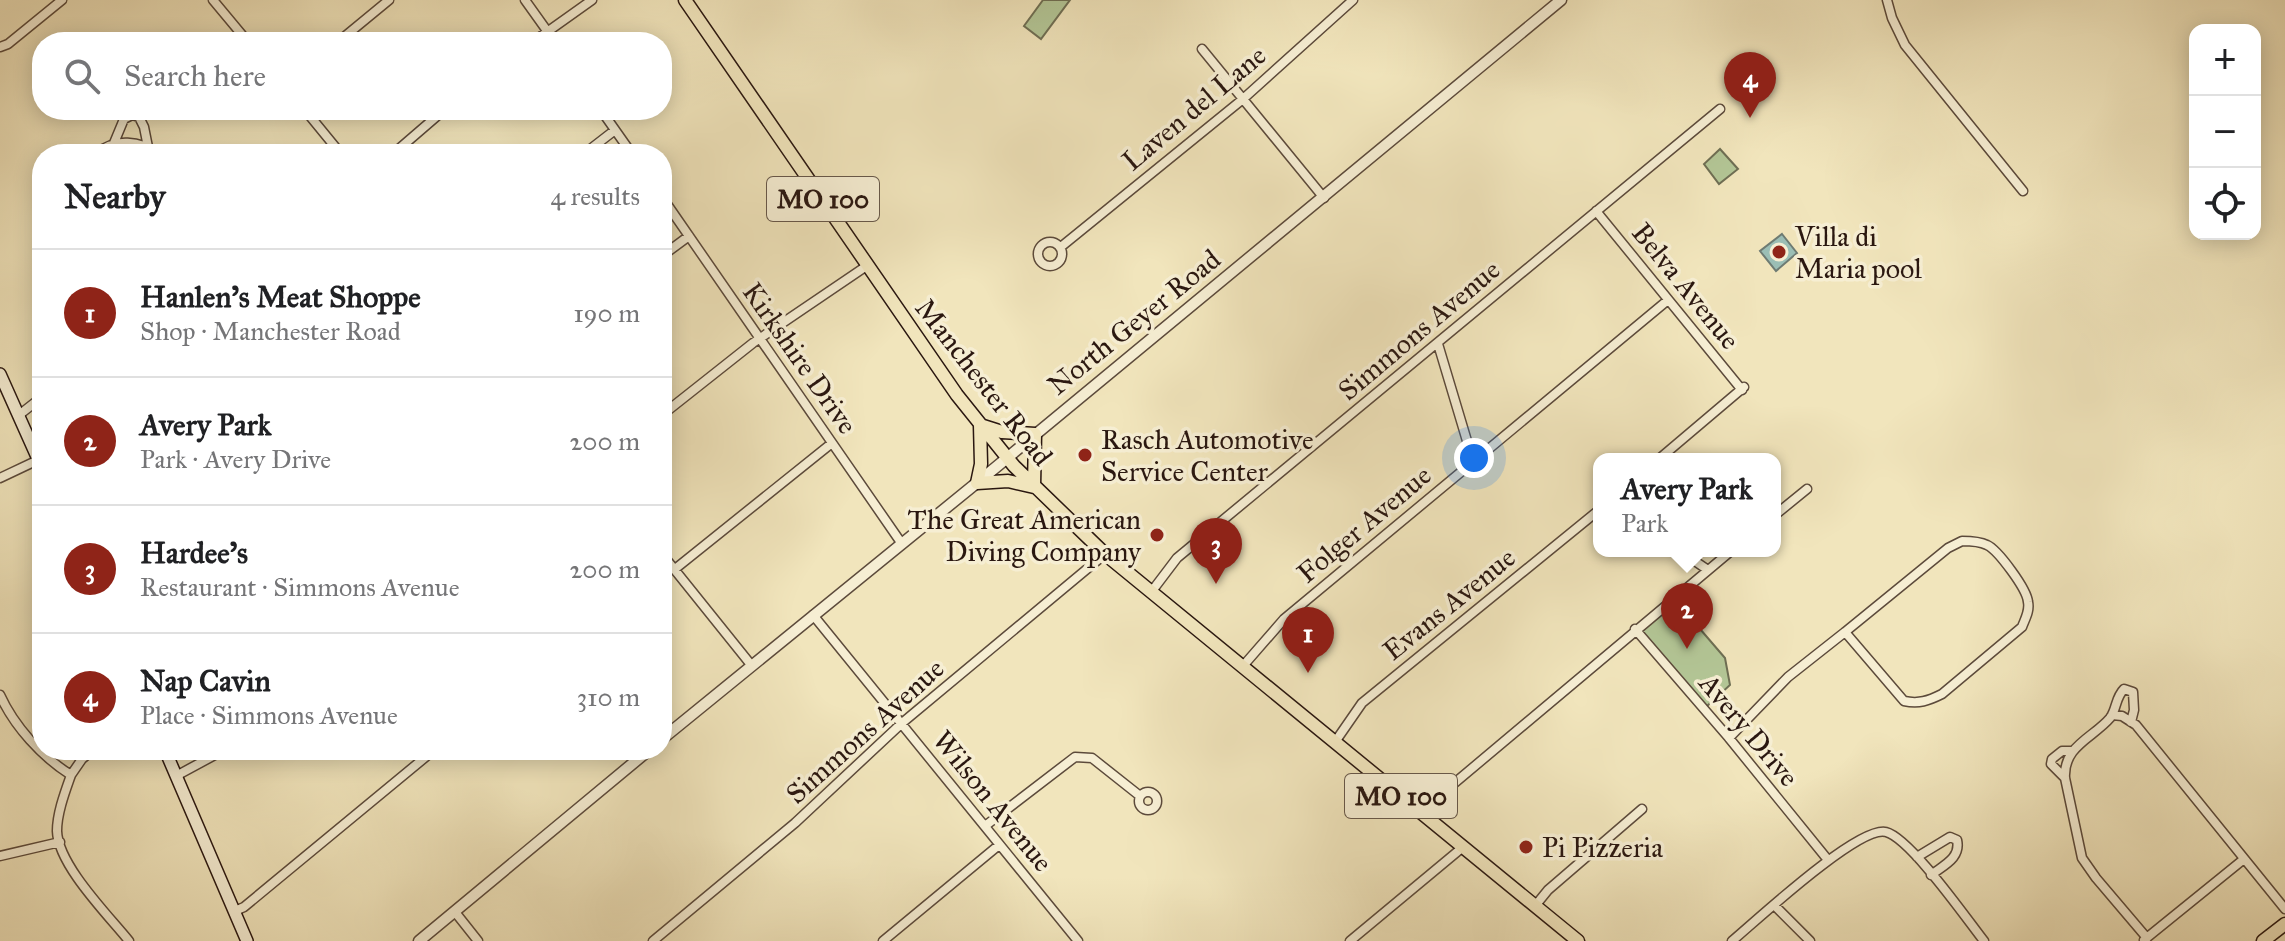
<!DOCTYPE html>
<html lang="en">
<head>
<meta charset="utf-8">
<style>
  body { margin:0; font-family:"IM FELL Great Primer",serif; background:#f2f2f2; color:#202124 }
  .controls { position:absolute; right:24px; top:24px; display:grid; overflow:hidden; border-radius:16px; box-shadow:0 4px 20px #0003 }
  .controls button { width:72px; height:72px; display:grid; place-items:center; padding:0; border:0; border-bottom:2px solid #e0e0e0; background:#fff; color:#202124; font:40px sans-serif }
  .you { position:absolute; left:1474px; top:458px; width:28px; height:28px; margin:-20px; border:6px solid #fff; border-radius:50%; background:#1a73e8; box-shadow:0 0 0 12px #1a73e833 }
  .badge { display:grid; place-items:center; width:52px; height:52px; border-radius:50%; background:#8f2418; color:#fff; font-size:26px; font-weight:700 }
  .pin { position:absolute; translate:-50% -66px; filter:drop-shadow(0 2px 4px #0008) }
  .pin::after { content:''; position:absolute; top:42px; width:28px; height:24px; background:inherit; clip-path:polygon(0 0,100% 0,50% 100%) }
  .popup { position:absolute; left:1593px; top:453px; width:188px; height:104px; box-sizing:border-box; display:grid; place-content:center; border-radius:16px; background:#fff; filter:drop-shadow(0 2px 6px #0005); font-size:26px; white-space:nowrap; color:#757577 }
  .popup b { font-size:30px; color:#202124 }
  .popup::after { content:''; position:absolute; left:50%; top:100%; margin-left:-16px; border:16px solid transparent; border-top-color:#fff }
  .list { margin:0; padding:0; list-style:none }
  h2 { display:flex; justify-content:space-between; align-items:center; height:104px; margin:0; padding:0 32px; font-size:34px }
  h2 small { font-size:26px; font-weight:400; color:#757577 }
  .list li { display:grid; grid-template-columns:52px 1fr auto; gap:24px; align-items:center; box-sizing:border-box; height:128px; padding:0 32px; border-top:2px solid #e0e0e0 }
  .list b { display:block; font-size:30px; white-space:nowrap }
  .list p { margin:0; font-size:26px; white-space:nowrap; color:#757577 }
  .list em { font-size:26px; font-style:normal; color:#757577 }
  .icon { flex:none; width:44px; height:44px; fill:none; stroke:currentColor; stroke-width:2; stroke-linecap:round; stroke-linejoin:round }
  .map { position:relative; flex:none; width:2285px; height:941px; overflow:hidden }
  .search { position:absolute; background:#fff; box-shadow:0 4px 20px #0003; left:32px; top:32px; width:640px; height:88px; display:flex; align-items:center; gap:20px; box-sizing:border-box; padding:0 28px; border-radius:32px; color:#757577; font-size:30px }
  .panel { position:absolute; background:#fff; box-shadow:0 4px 20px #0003; left:32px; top:144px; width:640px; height:616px; border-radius:32px }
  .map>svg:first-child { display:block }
</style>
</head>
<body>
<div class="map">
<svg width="2285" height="941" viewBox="0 0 2285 941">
  <rect width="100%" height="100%" fill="#f1e5bc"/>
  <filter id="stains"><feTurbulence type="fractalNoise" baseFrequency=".0025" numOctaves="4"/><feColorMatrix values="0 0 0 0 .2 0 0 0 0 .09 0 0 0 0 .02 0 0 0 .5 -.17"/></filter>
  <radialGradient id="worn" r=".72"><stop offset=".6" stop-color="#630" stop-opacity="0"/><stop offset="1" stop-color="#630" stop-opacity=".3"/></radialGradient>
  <!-- green -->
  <path fill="#b3c696" stroke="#6e6e53" stroke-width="2" d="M1043 0H1070L1041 39 1024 26Z
    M1720 149 1738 169 1719 184 1704 164Z
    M1676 601 1725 658 1730 685 1706 707 1640 630Z"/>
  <!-- water -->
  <path fill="#9bbeb5" stroke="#6e7b73" stroke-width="2" d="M1782 234 1797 253 1776 271 1760 251Z"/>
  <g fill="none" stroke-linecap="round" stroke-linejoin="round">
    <defs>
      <path id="minor" d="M213 0 248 42
        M525 0 555 42
        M1887 0 1892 18 1905 45 2023 191
        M338 42 389 0
        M533 42 592 0
        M0 47 8 44 62 0
        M1202 49 1324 198
        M305 110 341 154
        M601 110 632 154
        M114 143 124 119 132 115 139 117 144 127 148 147
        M96 154C115 137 140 141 160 154
        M393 154 444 110
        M584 154 615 130
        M662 197 902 544
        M1596 211 1742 390
        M1038 254a12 12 0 1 1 24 0a12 12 0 1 1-24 0Z
        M1062 246 1243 99 1353 0
        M662 256 689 236
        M1438 344 1473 461
        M19 415 42 397
        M662 415 753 343 868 265
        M1659 459 1744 387
        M0 478 38 460
        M1775 515 1807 489
        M1962 541C1970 541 1979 541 1987 545 1998 550 2027 589 2028 602 2030 611 2025 619 2022 627L1942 694C1928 701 1919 704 1904 701L1845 632 1948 548Z
        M1680 551 1708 570
        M662 554 752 666
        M675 569 832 443
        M1152 591 1177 558 1720 109
        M813 615 1078 941
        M1635 629 1729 738 1828 860
        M1243 666 1284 619 1668 300
        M0 695C14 726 42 757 71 775 65 792 57 813 57 831 58 865 108 915 129 941
        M2112 715 2122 716 2136 725 2285 909
        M2131 722 2134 710 2133 692 2124 689C2115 698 2117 709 2110 718 2093 738 2063 746 2065 778L2082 858 2096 878 2147 938
        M1729 738 1788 677 1845 632
        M1335 742 1362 703 1599 510
        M71 775 82 759 93 750
        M176 776 224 750
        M2065 778 2051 764 2052 759 2062 751H2073
        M1139 801a9 9 0 1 1 18 0a9 9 0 1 1-18 0Z
        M1420 812 1731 551
        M985 826 1075 757 1092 758 1140 796
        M0 856 60 842
        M1917 857 1950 837 1957 840C1961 858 1944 865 1931 875
        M1535 906 1548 890 1642 809
        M1775 906 1810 941
        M235 911 244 907 434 750
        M455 912 478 941
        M2144 940 2244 859
        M653 941 795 823 902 723 1105 554
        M883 941 999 845
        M1350 941 1463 847
        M1732 941C1757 920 1859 825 1886 832 1910 838 1966 918 1984 941"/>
      <path id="tertiary" d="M662 739 995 468 1561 0
        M419 941 649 750"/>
      <path id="secondary" d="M0 374 42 468
        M165 750 247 941"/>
      <path id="primary" d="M685 0 957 395 1014 466 1105 554 1578 941
        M980 425 981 464 977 483 1008 481 1034 487
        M980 425 1002 432 1035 434 1034 487
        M2263 941 2285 924"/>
    </defs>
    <!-- minor casing -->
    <use href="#minor" stroke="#5c4a3b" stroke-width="11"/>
    <!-- tertiary casing -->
    <use href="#tertiary" stroke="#5c4a3b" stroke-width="13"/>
    <!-- secondary casing -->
    <use href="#secondary" stroke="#2a1710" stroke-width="14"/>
    <!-- primary casing -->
    <use href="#primary" stroke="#2a1710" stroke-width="15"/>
    <!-- minor -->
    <use href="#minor" stroke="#f6eed3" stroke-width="8"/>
    <!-- tertiary -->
    <use href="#tertiary" stroke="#f6eed3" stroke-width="10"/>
    <!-- secondary -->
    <use href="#secondary" stroke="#f6eed3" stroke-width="11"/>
    <!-- primary -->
    <use href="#primary" stroke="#f1e5bc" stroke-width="12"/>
  </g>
  <!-- markers -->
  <g fill="#8f2418" stroke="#f6eed3" stroke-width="3">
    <circle cx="1779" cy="252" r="8"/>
    <circle cx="1085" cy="455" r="8"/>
    <circle cx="1157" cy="535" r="8"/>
    <circle cx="1526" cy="847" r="8"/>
  </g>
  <g text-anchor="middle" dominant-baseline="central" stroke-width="7" stroke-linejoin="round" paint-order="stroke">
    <!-- shield labels -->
    <g fill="#f6eed3" stroke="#67584a" stroke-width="2">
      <rect x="767" y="177" width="112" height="44" rx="6"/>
      <rect x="1345" y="774" width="112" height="44" rx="6"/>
    </g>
    <g font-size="26" font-weight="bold" fill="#2a1710">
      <text x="823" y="199">MO 100</text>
      <text x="1401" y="796">MO 100</text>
    </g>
    <!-- street labels -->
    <g font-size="28" fill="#2a1710" stroke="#f6eed3">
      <text transform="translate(1194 108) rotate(-40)">Laven del Lane</text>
      <text transform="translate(1686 286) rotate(51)">Belva Avenue</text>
      <text transform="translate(1134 322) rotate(-39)">North Geyer Road</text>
      <text transform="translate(1419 330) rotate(-40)">Simmons Avenue</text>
      <text transform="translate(800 358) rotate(55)">Kirkshire Drive</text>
      <text transform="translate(984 382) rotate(52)">Manchester Road</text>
      <text transform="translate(1364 524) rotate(-40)">Folger Avenue</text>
      <text transform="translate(1449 604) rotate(-39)">Evans Avenue</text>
      <text transform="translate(1749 730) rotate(50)">Avery Drive</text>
      <text transform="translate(865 731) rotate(-42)">Simmons Avenue</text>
      <text transform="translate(993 801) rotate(51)">Wilson Avenue</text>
    </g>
    <!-- poi labels -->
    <g font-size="28" fill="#2a1710" stroke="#f6eed3" text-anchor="start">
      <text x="1795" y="236">Villa di<tspan x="1795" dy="32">Maria pool</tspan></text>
      <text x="1101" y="439">Rasch Automotive<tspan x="1101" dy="32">Service Center</tspan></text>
      <text x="1141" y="519" text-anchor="end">The Great American<tspan x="1141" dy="32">Diving Company</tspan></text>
      <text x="1542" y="847">Pi Pizzeria</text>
    </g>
  </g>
  <rect width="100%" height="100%" filter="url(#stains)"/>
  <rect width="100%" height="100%" fill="url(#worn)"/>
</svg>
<div class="controls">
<button>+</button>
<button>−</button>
<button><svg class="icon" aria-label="locate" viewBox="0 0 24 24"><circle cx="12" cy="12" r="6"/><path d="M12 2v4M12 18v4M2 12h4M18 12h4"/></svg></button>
</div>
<div class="you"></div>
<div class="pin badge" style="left:1308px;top:673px">1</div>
<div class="pin badge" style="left:1687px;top:649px">2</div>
<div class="popup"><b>Avery Park</b>Park</div>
<div class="pin badge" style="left:1216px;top:584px">3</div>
<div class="pin badge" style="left:1750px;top:118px">4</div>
<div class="search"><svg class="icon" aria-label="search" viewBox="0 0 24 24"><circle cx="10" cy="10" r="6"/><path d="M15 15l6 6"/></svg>Search here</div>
<section class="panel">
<h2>Nearby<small>4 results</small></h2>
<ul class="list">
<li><span class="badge">1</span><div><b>Hanlen's Meat Shoppe</b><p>Shop · Manchester Road</p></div><em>190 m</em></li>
<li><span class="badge">2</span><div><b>Avery Park</b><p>Park · Avery Drive</p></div><em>200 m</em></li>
<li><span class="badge">3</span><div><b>Hardee's</b><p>Restaurant · Simmons Avenue</p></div><em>200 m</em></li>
<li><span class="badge">4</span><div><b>Nap Cavin</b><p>Place · Simmons Avenue</p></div><em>310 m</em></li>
</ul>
</section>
</div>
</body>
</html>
